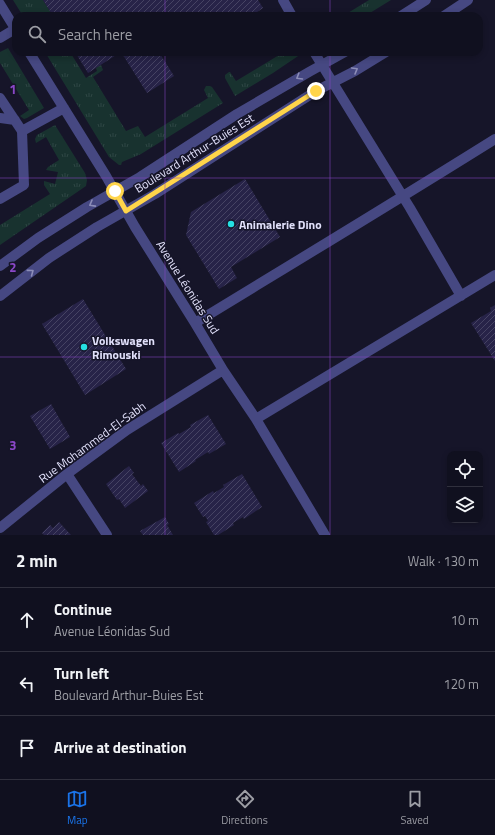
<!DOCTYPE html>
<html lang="en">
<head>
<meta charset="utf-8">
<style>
  body { margin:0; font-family:"Titillium Web",sans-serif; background:#191928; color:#f1f3f6 }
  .controls { position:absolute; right:12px; bottom:12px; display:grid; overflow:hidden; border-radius:8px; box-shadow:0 2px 6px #0003 }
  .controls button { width:36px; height:36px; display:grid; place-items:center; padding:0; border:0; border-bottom:1px solid #30303d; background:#10101f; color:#f1f3f6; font:20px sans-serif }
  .stop { position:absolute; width:12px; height:12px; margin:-9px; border:3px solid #ffd54a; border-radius:50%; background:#fff }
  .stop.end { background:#ffd54a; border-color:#fff; box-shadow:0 1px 4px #0008 }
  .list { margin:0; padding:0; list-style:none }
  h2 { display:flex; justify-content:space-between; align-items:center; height:52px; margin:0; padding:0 16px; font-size:17px }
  h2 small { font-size:13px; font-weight:400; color:#9c9da4 }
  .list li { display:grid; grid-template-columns:26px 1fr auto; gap:12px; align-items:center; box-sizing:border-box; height:64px; padding:0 16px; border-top:1px solid #30303d }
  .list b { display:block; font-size:15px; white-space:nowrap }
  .list p { margin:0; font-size:13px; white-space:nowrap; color:#9c9da4 }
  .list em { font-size:13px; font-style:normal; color:#9c9da4 }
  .icon { flex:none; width:22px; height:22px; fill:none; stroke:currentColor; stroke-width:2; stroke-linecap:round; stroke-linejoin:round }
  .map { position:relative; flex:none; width:495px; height:535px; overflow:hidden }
  .search { position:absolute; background:#10101f; box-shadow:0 2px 6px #0003; left:12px; right:12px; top:12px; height:44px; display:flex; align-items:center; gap:10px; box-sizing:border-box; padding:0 14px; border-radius:12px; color:#9c9da4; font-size:15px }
  .sheet { height:244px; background:#10101f }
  nav { display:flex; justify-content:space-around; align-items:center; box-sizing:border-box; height:56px; border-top:1px solid #30303d; background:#10101f; font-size:11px; color:#9c9da4 }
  nav a { display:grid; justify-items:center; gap:2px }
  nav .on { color:#1a73e8 }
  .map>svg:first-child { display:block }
</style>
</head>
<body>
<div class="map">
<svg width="495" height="535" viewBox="0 0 495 535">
  <defs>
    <pattern id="grass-tufts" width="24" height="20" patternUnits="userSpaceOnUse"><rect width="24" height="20" fill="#18322f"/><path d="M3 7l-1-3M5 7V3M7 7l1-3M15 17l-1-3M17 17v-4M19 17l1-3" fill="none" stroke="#2e4644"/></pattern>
    <pattern id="building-hatch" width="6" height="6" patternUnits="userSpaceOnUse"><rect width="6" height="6" fill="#272348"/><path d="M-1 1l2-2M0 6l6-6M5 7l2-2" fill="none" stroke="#464363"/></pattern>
  </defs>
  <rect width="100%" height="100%" fill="#161529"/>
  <!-- grass -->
  <path fill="url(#grass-tufts)" d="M13 0H43L53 16H23Z
    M369 0H391L365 16H343Z
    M8 48 44 108 27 118 24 119 20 116 29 110 0 63V52Z
    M45 52H70L86 78 97 71 96 68 101 65 103 70 93 77 126 131 138 126 145 137 208 98 204 90 206 86H210L212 87 223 103 141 154 122 162 121 165H119L109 157Z
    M284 52H304L273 73 235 96 225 78V75L229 72H230L236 81Z
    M55 125 85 173 87 180 86 186 0 245V225L50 194 44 185V181L55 184 58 172 46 170 48 167 59 160 46 137 36 143 35 139 37 135Z"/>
  <!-- building -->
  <path fill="url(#building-hatch)" d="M43 0H258L263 8 251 16H185L184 14 182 16H53Z
    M75 52H159L174 76 147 93 121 52 88 73Z
    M245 179 280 237 231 267 237 278 219 289 186 235 191 212Z
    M83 299 126 369 85 395 42 324Z
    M495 305V361L471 323 491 311 490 308Z
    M51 404 70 437 50 449 30 416Z
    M208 415 226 444 209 454 208 452 195 460 196 461 179 472 161 443 178 433 179 434 191 427 190 425Z
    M129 466 134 473 132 474 141 486 143 484 148 491 125 508 119 499 117 500 106 484Z
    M242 474 262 507 244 519 243 517 233 523 234 525 218 535H214L206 522 208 521 205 516 203 517 194 503 213 491 214 493 224 487 223 485Z
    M165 517 169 524 167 525 173 535H143L140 531Z
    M59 522 71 535H44L42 533 50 525 53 528Z"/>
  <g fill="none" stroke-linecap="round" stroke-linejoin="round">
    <!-- minor -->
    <path stroke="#464882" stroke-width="10" d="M283 0 292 16
      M0 4 16 30
      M401 16 426 0
      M444 16 468 0
      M0 38 15 29
      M29 52 106 176 135 227 195 323 223 370 256 419 325 535
      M314 52 410 208 461 296
      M0 98 22 131
      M0 118 15 120
      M0 199 24 185 22 131 64 108
      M0 266 38 238 87 207 140 177 237 114 309 72 345 52
      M0 296 49 258 97 227 155 194 316 91 355 71 386 52
      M195 323C295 262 396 201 495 139
      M256 419 495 275
      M67 474 107 535
      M0 528 67 474 127 430 223 370"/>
  </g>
  <!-- one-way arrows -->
  <defs><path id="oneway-chevron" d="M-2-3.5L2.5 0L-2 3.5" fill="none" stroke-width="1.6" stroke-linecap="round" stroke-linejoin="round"/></defs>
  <g stroke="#8c8db8">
    <use href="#oneway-chevron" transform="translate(355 70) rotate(-30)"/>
    <use href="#oneway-chevron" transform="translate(299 77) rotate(149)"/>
    <use href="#oneway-chevron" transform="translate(92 204) rotate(151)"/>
    <use href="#oneway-chevron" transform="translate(31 272) rotate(-37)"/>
  </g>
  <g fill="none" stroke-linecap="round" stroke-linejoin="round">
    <!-- route -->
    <path stroke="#ffd54a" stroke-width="5" d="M115 191 126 211 316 91"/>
  </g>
  <!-- grid -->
  <path fill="none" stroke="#8a47c8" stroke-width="1" stroke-opacity="0.55" d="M165 0V16M330 0V16M165 52V535M330 52V535M0 178H495M0 357H495"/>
  <!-- markers -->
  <g fill="#25dfe3" stroke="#161529" stroke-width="1.5">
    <circle cx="231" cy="224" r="4"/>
    <circle cx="84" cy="347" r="4"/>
  </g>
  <g text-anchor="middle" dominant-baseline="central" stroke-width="3" stroke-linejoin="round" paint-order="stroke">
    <!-- street labels -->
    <g font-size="12" fill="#e2e1fb" stroke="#161529">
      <text transform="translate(194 153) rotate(-32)">Boulevard Arthur-Buies Est</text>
      <text transform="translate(188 287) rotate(58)">Avenue Léonidas Sud</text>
      <text transform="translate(92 442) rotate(-36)">Rue Mohammed-El-Sabh</text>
    </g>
    <!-- poi labels -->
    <g font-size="12" font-weight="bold" fill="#e2e1fb" stroke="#161529" text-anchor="start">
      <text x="239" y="224">Animalerie Dino</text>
      <text x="92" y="340">Volkswagen<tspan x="92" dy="14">Rimouski</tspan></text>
    </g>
  </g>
  <g font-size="13" text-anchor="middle" font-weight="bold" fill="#8a47c8" stroke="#161529" stroke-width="3" stroke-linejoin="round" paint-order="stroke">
    <text x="13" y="94">1</text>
    <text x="13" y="272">2</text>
    <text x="13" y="450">3</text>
  </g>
</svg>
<div class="controls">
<button><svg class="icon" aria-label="locate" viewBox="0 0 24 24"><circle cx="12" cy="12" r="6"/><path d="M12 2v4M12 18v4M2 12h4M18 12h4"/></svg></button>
<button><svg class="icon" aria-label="layers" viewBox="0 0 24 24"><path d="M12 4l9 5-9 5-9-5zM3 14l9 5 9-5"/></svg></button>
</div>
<div class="stop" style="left:115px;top:191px"></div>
<div class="stop end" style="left:316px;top:91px"></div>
<div class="search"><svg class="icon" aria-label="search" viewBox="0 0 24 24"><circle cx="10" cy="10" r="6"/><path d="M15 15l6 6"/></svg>Search here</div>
</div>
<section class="sheet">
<h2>2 min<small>Walk · 130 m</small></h2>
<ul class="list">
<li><svg class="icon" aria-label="ahead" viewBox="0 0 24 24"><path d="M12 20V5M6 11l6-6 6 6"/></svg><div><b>Continue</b><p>Avenue Léonidas Sud</p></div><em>10 m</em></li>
<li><svg class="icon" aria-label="left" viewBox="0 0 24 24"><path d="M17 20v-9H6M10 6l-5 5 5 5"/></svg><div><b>Turn left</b><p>Boulevard Arthur-Buies Est</p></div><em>120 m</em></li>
<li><svg class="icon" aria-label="arrive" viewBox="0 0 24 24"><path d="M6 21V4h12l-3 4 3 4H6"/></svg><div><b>Arrive at destination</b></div></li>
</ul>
</section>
<nav>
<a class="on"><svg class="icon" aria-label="map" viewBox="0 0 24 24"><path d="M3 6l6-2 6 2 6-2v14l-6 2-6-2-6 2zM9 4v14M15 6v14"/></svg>Map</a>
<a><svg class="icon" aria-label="directions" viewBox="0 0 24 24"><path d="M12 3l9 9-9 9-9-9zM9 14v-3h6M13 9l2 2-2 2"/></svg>Directions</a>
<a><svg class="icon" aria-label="saved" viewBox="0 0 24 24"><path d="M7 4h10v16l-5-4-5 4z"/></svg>Saved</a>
</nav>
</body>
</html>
